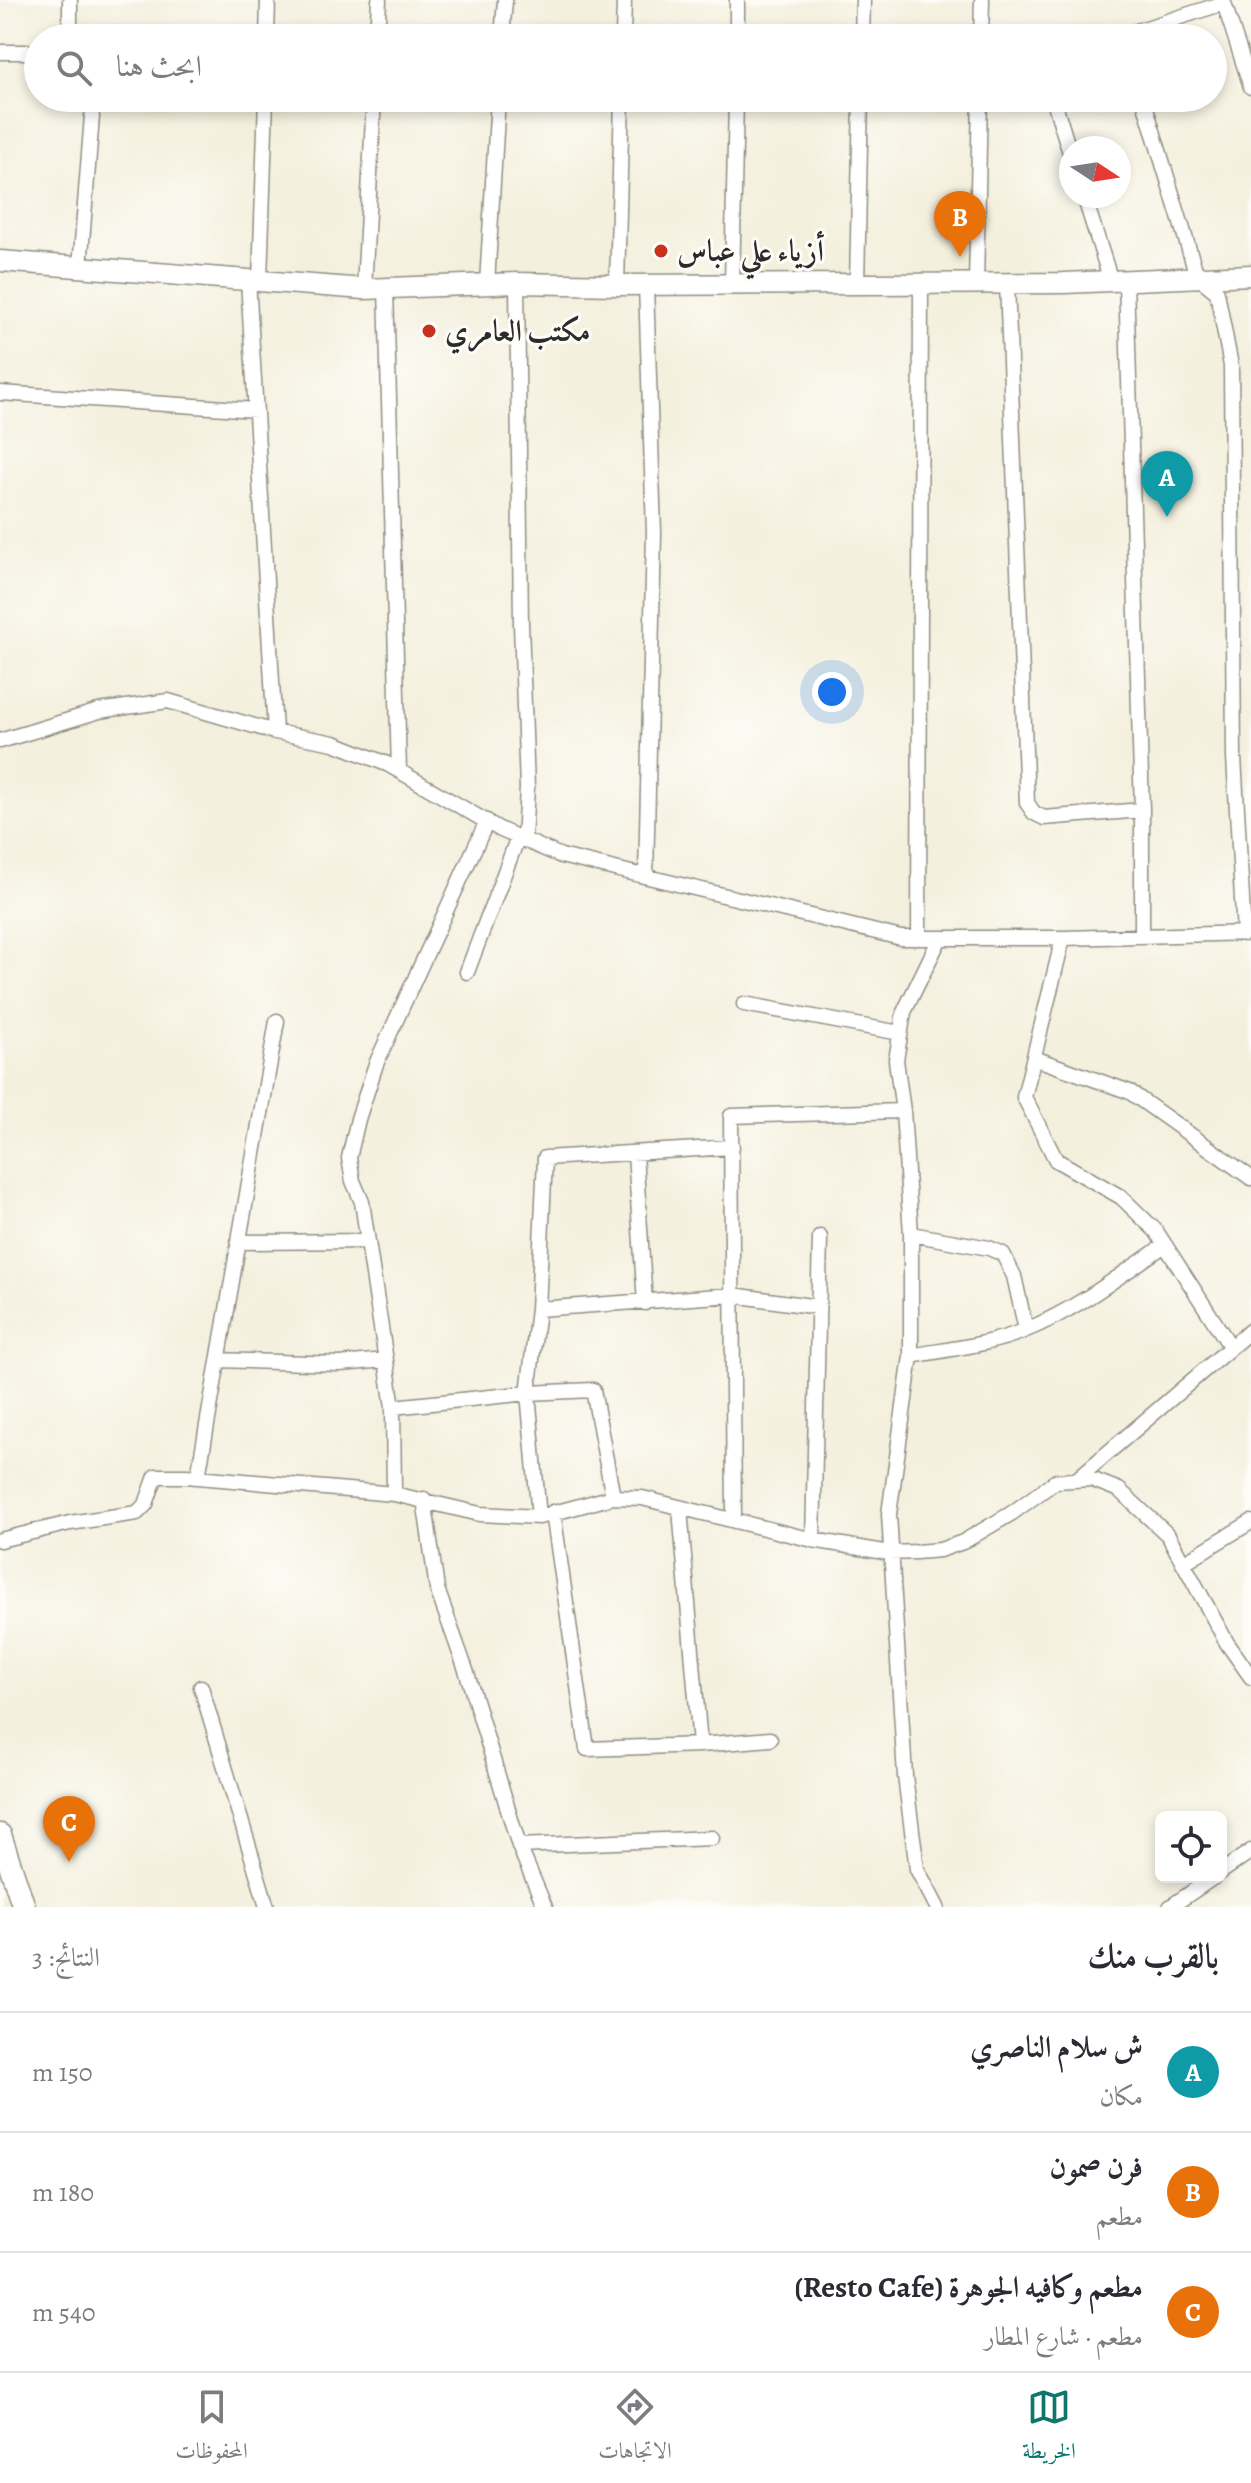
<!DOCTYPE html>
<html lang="ar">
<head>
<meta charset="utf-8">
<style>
  body { margin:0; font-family:Alegreya,Amiri,serif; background:#f7f7f7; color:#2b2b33; direction:rtl }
  .controls { position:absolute; right:24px; bottom:24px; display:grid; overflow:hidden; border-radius:12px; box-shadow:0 4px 12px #0003 }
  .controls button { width:72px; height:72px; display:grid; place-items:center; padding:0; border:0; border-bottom:2px solid #e1e1e2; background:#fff; color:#2b2b33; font:40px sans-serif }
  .compass { position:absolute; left:1059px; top:136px; width:72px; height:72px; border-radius:50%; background:#fff; box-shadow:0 4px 12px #0003; rotate:102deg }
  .you { position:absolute; left:832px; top:692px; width:28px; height:28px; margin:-20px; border:6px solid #fff; border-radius:50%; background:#1a73e8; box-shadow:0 0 0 12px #1a73e833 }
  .badge { display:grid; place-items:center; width:52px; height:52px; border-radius:50%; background:#0f766e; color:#fff; font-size:26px; font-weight:700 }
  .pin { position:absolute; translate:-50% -66px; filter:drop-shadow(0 2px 4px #0008) }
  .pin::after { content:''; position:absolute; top:42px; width:28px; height:24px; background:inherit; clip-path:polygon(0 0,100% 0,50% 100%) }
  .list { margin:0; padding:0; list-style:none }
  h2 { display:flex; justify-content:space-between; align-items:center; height:104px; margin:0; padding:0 32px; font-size:34px }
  h2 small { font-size:26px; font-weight:400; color:#7c7c81 }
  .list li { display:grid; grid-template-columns:52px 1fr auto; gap:24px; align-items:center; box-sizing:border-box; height:120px; padding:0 32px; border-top:2px solid #e1e1e2 }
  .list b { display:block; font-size:30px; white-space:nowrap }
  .list p { margin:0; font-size:26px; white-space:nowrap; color:#7c7c81 }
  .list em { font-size:26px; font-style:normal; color:#7c7c81 }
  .icon { flex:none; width:44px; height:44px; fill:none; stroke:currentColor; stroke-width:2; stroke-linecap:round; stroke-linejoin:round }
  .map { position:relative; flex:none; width:1251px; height:1907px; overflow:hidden; direction:ltr }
  .search { position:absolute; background:#fff; box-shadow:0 4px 12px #0003; left:24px; right:24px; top:24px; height:88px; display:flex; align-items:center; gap:20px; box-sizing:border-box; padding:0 28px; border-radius:44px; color:#7c7c81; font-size:30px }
  .sheet { height:464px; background:#fff }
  nav { display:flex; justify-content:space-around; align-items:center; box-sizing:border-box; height:112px; border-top:2px solid #e1e1e2; background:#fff; font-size:22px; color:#7c7c81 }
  nav a { display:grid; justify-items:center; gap:4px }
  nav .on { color:#0f766e }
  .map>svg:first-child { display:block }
</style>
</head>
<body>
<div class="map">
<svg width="1251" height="1907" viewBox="0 0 1251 1907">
  <rect width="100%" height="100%" fill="#fdfcf7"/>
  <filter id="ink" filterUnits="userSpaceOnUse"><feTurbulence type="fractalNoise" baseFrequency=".0125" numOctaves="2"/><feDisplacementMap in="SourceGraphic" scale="16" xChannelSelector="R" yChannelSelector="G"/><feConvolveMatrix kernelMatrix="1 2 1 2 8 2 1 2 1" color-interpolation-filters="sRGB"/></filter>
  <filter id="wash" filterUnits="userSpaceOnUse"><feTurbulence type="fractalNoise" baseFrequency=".006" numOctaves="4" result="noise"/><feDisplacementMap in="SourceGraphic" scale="32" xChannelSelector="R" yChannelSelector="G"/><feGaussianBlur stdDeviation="1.8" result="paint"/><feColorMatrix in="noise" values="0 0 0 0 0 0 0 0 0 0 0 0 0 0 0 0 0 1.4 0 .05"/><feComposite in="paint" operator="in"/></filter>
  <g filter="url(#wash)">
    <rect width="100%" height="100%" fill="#f4f0de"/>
  </g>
  <g filter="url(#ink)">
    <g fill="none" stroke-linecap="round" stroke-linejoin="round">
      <defs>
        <path id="street" d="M1223 0 1251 87
          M70 38V0
          M267 38 268 0
          M377 38 379 0
          M502 38 505 0
          M623 38 624 0
          M737 38V0
          M862 38 863 0
          M981 38 982 0
          M1115 38 1224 3
          M0 52H38
          M1053 98 1071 156
          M1143 98 1197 276 1217 292 1231 366 1234 757 1244 934
          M1084 196 1111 281
          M80 267 92 116
          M248 280 275 732
          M1126 280 1142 810V934
          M260 281 266 98
          M517 283 521 624 527 788 524 839
          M1007 283 1027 803 1034 813 1044 818 1142 810
          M487 284 498 98
          M857 284 861 98
          M976 284 980 98
          M617 285 622 98
          M732 285 736 98
          M386 288 399 771
          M364 289 374 98
          M0 393 256 410
          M0 741 99 711 168 701 275 732 334 743 387 764 501 830 561 856 901 938H1063L1251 933
          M646 875 654 533 646 285
          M919 938 921 284
          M1063 938 1024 1097 1056 1160 1121 1197 1156 1231 1230 1346
          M467 972 518 837
          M744 1004 900 1033
          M1034 1058 1130 1092 1251 1178
          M635 1154 645 1303
          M911 1234 989 1248 1003 1254 1014 1276 1026 1330
          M238 1242 368 1241
          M538 1309 733 1295 818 1307
          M911 1356C949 1349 990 1345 1026 1330 1076 1310 1120 1275 1165 1245
          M218 1360 340 1364 386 1360
          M393 1407 528 1393 593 1390 613 1497
          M198 1477 277 1021
          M1076 1480 1251 1330
          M394 1494 393 1407 362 1202 353 1181 349 1158 358 1119 376 1064 487 821
          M424 1499 437 1589 467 1673 519 1846 545 1907
          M680 1509 700 1745
          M553 1512 587 1749 700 1745 770 1739
          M539 1517 528 1393 538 1309 545 1158 732 1147
          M734 1521 731 1116 903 1111
          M0 1540 70 1523 137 1513 146 1504 156 1476H186L394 1494 480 1514 539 1517 613 1497 642 1498 813 1540 890 1553 916 1552 940 1550 963 1542 1012 1513 1056 1481 1091 1479 1119 1490 1168 1535 1227 1643 1251 1677
          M813 1540 820 1237
          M1183 1563 1251 1522
          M201 1687 267 1907
          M519 1846 712 1838
          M1221 1872 1251 1851
          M937 1907 917 1869 905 1776 889 1514 911 1356V1234L903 1111 896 1060 904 1012 940 938
          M1170 1907 1214 1877"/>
        <path id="secondary" d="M0 261 364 289 517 283 617 285 1064 283 1251 275"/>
        <path id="primary" d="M0 1835 24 1907"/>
      </defs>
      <!-- street casing -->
      <use href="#street" stroke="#908e84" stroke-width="17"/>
      <!-- secondary casing -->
      <use href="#secondary" stroke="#908e84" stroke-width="23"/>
      <!-- primary casing -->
      <use href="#primary" stroke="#908e84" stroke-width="25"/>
      <!-- street -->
      <use href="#street" stroke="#fff" stroke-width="14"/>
      <!-- secondary -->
      <use href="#secondary" stroke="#fff" stroke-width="20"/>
      <!-- primary -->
      <use href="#primary" stroke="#fff" stroke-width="22"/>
    </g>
  </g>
  <!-- markers -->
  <g fill="#c8321e" stroke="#fdfcf7" stroke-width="3">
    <circle cx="661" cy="251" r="8"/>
    <circle cx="429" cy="331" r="8"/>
  </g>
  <g text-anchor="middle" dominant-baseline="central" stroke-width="6" stroke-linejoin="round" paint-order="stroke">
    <!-- poi labels -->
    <g font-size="30" font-weight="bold" fill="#2b2b2b" stroke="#fdfcf7" text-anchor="start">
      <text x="677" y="251">أزياء علي عباس</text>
      <text x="445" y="331">مكتب العامري</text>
    </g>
  </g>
</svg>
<div class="controls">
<button><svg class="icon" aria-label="locate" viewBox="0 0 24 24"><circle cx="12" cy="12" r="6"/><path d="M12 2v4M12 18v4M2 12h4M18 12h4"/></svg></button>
</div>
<svg class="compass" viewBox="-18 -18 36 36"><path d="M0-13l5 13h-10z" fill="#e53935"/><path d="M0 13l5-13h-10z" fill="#7c7c81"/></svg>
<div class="you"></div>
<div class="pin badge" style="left:1167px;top:517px;background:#0f9aa8">A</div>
<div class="pin badge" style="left:960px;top:257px;background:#e8710a">B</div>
<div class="pin badge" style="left:69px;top:1862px;background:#e8710a">C</div>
<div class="search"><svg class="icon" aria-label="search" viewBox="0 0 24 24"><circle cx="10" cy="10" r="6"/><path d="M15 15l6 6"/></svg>ابحث هنا</div>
</div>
<section class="sheet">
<h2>بالقرب منك<small>النتائج: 3</small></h2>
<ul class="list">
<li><span class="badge" style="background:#0f9aa8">A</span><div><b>ش سلام الناصري</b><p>مكان</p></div><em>150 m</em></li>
<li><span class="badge" style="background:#e8710a">B</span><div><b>فرن صمون</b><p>مطعم</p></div><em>180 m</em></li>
<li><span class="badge" style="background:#e8710a">C</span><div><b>مطعم وكافيه الجوهرة (Resto Cafe)</b><p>مطعم · شارع المطار</p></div><em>540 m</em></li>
</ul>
</section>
<nav>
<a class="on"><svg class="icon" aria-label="map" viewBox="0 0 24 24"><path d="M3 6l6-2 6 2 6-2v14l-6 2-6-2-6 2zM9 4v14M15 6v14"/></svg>الخريطة</a>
<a><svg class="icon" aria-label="directions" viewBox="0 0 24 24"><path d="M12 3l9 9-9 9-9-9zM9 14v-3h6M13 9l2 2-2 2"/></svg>الاتجاهات</a>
<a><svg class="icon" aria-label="saved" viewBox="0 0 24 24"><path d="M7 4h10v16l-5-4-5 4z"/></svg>المحفوظات</a>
</nav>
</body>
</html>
